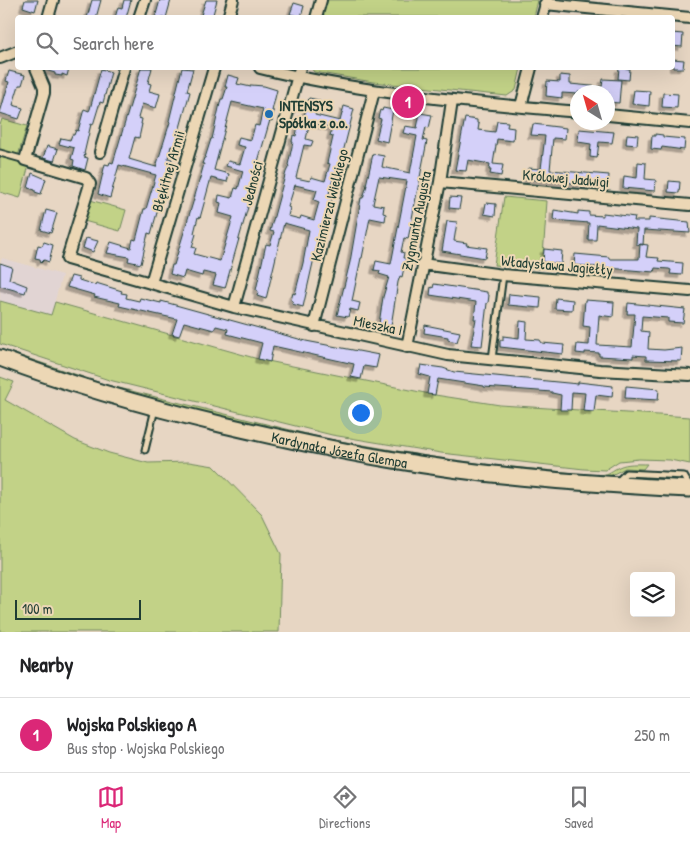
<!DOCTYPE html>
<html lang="en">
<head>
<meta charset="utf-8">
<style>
  body { margin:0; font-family:"Patrick Hand",sans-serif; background:#f2f2f2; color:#202124 }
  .controls { position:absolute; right:15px; bottom:15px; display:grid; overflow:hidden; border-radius:5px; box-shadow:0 5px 20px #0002 }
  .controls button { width:45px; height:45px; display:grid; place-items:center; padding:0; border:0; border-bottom:1px solid #e0e0e0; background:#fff; color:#202124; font:25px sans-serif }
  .compass { position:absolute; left:570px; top:85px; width:45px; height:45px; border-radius:50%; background:#fff; box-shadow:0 5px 20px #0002; rotate:323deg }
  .scale { position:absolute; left:15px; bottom:12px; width:126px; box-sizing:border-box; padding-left:5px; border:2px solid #1f3d34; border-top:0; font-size:14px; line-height:18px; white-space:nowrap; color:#1f3d34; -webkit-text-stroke:4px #ecd7b5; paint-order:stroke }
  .you { position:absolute; left:360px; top:412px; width:18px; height:18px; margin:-12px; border:4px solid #fff; border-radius:50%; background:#1a73e8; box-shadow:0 0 0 8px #1a73e833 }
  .badge { display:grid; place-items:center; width:32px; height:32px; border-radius:50%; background:#db2777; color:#fff; font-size:16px; font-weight:700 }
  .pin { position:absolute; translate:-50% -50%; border:2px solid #fff; box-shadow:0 1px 5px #0006 }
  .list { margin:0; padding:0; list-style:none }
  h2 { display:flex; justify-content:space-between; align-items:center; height:65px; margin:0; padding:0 20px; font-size:21px }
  h2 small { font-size:16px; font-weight:400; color:#757577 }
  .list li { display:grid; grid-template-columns:32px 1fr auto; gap:15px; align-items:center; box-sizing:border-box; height:75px; padding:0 20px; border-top:1px solid #e0e0e0 }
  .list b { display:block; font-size:19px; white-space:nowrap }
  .list p { margin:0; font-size:16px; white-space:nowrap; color:#757577 }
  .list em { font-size:16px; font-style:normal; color:#757577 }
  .icon { flex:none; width:28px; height:28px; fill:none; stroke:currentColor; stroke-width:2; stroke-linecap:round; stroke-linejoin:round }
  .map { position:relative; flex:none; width:690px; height:632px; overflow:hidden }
  .search { position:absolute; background:#fff; box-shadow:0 5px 20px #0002; left:15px; right:15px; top:15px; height:55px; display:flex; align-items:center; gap:12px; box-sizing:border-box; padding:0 18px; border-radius:5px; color:#757577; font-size:19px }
  .sheet { height:140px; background:#fff }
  nav { display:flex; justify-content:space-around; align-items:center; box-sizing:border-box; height:70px; border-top:1px solid #e0e0e0; background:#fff; font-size:14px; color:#757577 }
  nav a { display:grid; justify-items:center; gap:2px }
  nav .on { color:#db2777 }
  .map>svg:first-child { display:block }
</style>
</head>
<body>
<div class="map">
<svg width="690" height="632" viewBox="0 0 690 632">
  <defs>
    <filter id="shadow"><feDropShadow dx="-3.5" dy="3.5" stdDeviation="0" flood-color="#0004"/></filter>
  </defs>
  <rect width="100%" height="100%" fill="#e7d6c3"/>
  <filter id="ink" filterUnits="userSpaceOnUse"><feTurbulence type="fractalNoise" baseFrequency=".02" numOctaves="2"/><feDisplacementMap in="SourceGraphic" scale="10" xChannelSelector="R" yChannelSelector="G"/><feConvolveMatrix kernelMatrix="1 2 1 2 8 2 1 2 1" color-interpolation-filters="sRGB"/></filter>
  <g filter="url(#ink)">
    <!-- built -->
    <path fill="#e1d4d3" d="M2 258 62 275 51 315 0 301V265Z"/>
    <!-- green -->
    <path fill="#c2d287" stroke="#70885e" d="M328 0H538L534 17H322Z
      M311 68H521L516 90 507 96 373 82 314 72Z
      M2 119 27 126 18 156 0 151V125Z
      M0 156 29 165 20 198 0 192Z
      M504 197 547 201 542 269 494 265Z
      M90 200 126 210 120 231 84 221Z
      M0 301 51 315 55 302 258 359 435 395 500 405 690 417V464L670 460 639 459 619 461 605 470 584 469 441 453 332 435 109 380 0 344Z
      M0 349 107 385 323 438 432 457 491 465 596 475C611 474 607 473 619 467 627 463 638 464 647 464L643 469 625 468 606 478 531 473 371 451 206 414 91 383 0 353Z
      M0 377 14 382 5 400 75 440 109 453 148 463 189 462 214 466 262 515 281 554 279 632H0Z"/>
    <!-- building -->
    <path fill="#d4d0f9" stroke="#1f3d34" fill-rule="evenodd" filter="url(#shadow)" d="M25 0H38L35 11 23 7Z
      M92 0H101L96 18H87Z
      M124 0H131L126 18H115L118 7 122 8Z
      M160 0H171L166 18H155Z
      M206 0H217L212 18 201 15Z
      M294 3 304 6 301 17 290 14Z
      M672 33 683 34 682 47 672 46Z
      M673 59 684 60 683 68H673Z
      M45 68H69L67 76 62 74V76L55 75V73L45 70Z
      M141 68H152L148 83 151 84 149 91 160 94 156 108 142 104 138 118 142 119 141 124H142L139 138 135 137 129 159 156 167 170 122 169 121 182 68 193 69 187 91 190 92 178 135 180 136 177 147 171 146 168 158 172 159 151 234 148 233 141 264 128 261 129 257 107 253 111 242 131 248 133 239 136 240 144 209H146L156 175 119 165 110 198 98 194 105 164 109 165 110 162 113 163Z
      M619 68 630 69 629 80 618 79Z
      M101 69 111 72 103 103 100 102 93 125 91 124 84 154H85L84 157 88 158 85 170 73 166 74 160 71 159 74 148 59 144 61 138 70 140 72 135H74L76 130 78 131 84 109 89 111 90 109Z
      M9 71 25 75 22 85H19L13 105 23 108 19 119 0 113 9 82 6 81Z
      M228 75 239 78 237 84 251 87V85L264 86 277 90 272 111H274L272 121 270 120 255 172H257L252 193 225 288 213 285 216 275 203 272 202 276 185 271 183 278 170 274 172 265H174L194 199 204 164H202L204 158H205L211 139H212L221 99H223L227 87H225ZM232 102 263 109 259 126 255 125 251 140 239 137 237 145 245 147 240 164 228 161 226 166 243 171 238 189 235 188 232 198 219 195 218 202 221 203 219 213 233 217 220 261 194 254 196 248 192 247 196 234 194 233 198 217 200 218 211 178 227 182 229 174 214 170Z
      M560 75 570 76V84L602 87 603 79 621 80 619 103 608 102V92H578V94L562 93V98L546 96 547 81 560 82Z
      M634 90 650 91 649 106 632 104Z
      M663 93 678 94 677 108 662 107Z
      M309 98 319 100 315 115 340 121 344 106 354 109 336 180 333 179 329 193 333 194 319 245H317L303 307 292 304 293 301 291 300 293 293 295 294 303 263 309 230 284 223 266 299 257 296 258 291 256 290 266 244 270 245 274 232 270 231 286 172 289 166 288 165 293 142H292L293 135 296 136 300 116 304 117ZM310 122 332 128 330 136 333 137 327 163 330 164 325 181 311 177 310 181 296 178 304 145 311 146 313 141 306 139ZM295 185 317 190 314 200 319 202 314 220 301 216 300 219 288 216 290 208 288 207Z
      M383 108 393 110 387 142 376 139 381 119 378 118 380 110 382 111Z
      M420 113 432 115 429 128 426 127 423 140 427 141 408 239 404 238 401 252 404 253 403 258H406L402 277 400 276 398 282 391 326 379 324 383 297 389 277 379 274 380 271 374 270 376 261 391 264 407 181 379 177 373 204 384 206 383 213 386 214 385 221 370 218 362 258H361L352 301 360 303 358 311 350 309 348 317 337 315 350 262 361 198H363L367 185H366L373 154 384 156 382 167 410 173 417 136 403 133 405 126 417 128Z
      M465 118 477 120V123L479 124 478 130 495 132 497 121 508 122 507 127 514 128 513 141 497 139 493 164 503 165 501 176 490 174 491 170H489L490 164 468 160 466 171 455 170Z
      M533 124 566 128 565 139 553 138 550 170 609 175 608 186 527 179 528 168 541 169 545 136 531 135Z
      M579 129 614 132 612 143 599 142 597 158 590 157 591 144 578 142Z
      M627 134 638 135 637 145 626 144Z
      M655 134 663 135V137L685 139 684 150 662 147 661 150 651 149 652 136H655Z
      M47 146 58 149 54 161 43 158Z
      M638 162 646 163 645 179 656 180 655 191 623 188 624 176 637 178Z
      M32 173 46 179 41 194 35 192V190L28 188Z
      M669 181 680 182 679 193 668 192Z
      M450 197 461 198 459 209 449 208Z
      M486 203 496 204 495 216 484 214Z
      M46 210 57 213 51 233 41 230Z
      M554 210 578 214V211L589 212V215L603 216V213L635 217 634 221H649V218L689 222 690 233 644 230 643 245 636 244 637 229 597 224 596 240H588L589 223 553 220Z
      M447 221 457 222 454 241 467 243 466 245 487 248 485 258 442 251Z
      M86 238 98 241 93 252 83 248Z
      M44 242 53 245 49 262 44 260 41 263 40 259 35 258 38 245 42 246Z
      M640 244 648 245 646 257 659 258 658 261 683 263 682 275 670 274 671 270 669 269 655 268 654 272 574 265 575 254 609 257V259H639Z
      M544 249 562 251 561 264 543 262Z
      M0 263 12 267 9 279 27 286 25 293 0 286Z
      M71 276 79 278V280L82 281 95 285 96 283 122 291 121 293 127 294 126 298 139 301 140 298 161 303V301L306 341 379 355 376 368 364 366 361 379 351 377 354 364 273 346 270 362 258 359 262 343 227 334 228 329 216 326 214 330 184 322 179 336 172 334 177 319 119 306 120 303 94 297 95 295 67 287Z
      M434 284 487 292V294L489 295 488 303H487L482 346 471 345 476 319H474L476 302 430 295 431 287 433 288Z
      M509 294 541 297 540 308 508 305Z
      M556 298 573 300 572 310 555 309Z
      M585 300 614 302 613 317 599 315 597 345 632 347 635 314H627L628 303 685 309 683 323 668 322V318L642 316 641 331 649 332 648 349 664 350 682 348 681 361 646 360V356L633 355V358L599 356V353L585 352V354L576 353 577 344 589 345 590 327 583 326Z
      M520 321 527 322 526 339 540 340 542 343 564 345 563 354 500 347V340H503V336L519 338Z
      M425 325 460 332 457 342 448 340V337L424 333Z
      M421 365 443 368 454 372 578 384V382L613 386 612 397 596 395 594 412 583 411 585 393 572 392 571 410H560L561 395 552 393V392L484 387V386L438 379 435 395 427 394 430 377 419 374Z
      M626 386 659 389 658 400 625 398Z"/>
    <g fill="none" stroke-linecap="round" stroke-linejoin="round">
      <defs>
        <path id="service" d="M0 153 25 160
          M492 359 503 275
          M145 450 155 409
          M617 482 626 473 684 476 690 486"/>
        <path id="minor" d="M545 4 690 18
          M48 18 53 0
          M139 18 145 0
          M228 18 233 0
          M316 18 321 0
          M542 18 547 0
          M0 58 18 51
          M36 68 44 87V93L25 160 86 178 90 184 67 259 234 307 448 355 600 370 690 375
          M260 68C364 94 471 102 578 112
          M521 106 531 68
          M608 115 690 123
          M100 152 124 68
          M440 182 690 205
          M422 264 503 275 690 291
          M151 283 214 68
          M234 307 300 68
          M314 326 374 91
          M407 347 440 182 452 101"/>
        <g id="secondary">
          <path id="s1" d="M0 358C73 386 148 407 224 425 280 438 337 451 394 460 491 477 591 484 690 489"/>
        </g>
      </defs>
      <!-- service casing -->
      <use href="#service" stroke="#1f3d34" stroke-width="9"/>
      <!-- minor casing -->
      <use href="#minor" stroke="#1f3d34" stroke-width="14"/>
      <!-- secondary casing -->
      <use href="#secondary" stroke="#1f3d34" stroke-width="19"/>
      <!-- service -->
      <use href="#service" stroke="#ecd7b5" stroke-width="5"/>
      <!-- minor -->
      <use href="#minor" stroke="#ecd7b5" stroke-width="10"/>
      <!-- secondary -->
      <use href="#secondary" stroke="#ecd7b5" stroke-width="15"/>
    </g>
  </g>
  <!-- markers -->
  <circle fill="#1f6fb2" stroke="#ecd7b5" stroke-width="2" cx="269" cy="114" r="5"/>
  <g text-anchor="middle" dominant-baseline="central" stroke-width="4" stroke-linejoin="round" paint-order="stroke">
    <!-- poi labels -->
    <g font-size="15" font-weight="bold" fill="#1f3d34" stroke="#ecd7b5" text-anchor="start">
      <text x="279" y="105">INTENSYS<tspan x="279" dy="17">Spółka z o.o.</tspan></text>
    </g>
    <!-- street labels -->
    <g font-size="15" fill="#1f3d34" stroke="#ecd7b5">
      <text transform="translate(168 171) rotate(-74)">Błękitnej Armii</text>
      <text transform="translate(566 178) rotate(5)">Królowej Jadwigi</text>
      <text transform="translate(252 183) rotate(-75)">Jedności</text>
      <text transform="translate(329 205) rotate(-76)">Kazimierza Wielkiego</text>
      <text transform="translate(416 221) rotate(-79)">Zygmunta Augusta</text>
      <text transform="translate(557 265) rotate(5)">Władysława Jagiełły</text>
      <text transform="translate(378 325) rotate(12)">Mieszka I</text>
      <text stroke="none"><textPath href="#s1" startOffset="352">Kardynała Józefa Glempa</textPath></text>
    </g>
  </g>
</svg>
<div class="controls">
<button><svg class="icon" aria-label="layers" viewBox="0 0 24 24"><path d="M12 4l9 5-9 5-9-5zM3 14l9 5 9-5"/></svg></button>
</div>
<svg class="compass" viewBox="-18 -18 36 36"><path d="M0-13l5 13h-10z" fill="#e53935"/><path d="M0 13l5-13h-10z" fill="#757577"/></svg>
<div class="scale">100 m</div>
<div class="you"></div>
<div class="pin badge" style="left:408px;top:102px">1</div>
<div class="search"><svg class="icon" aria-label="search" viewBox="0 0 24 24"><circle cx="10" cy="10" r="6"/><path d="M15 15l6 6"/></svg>Search here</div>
</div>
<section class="sheet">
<h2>Nearby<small></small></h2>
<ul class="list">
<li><span class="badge">1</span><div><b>Wojska Polskiego A</b><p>Bus stop · Wojska Polskiego</p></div><em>250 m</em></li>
</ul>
</section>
<nav>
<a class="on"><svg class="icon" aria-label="map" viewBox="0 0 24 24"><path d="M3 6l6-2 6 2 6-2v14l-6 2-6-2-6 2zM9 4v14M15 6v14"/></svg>Map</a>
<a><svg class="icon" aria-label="directions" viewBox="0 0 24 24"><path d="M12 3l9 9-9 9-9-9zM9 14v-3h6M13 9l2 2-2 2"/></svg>Directions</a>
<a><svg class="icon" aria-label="saved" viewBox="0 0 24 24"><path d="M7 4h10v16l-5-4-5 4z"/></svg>Saved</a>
</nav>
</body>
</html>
